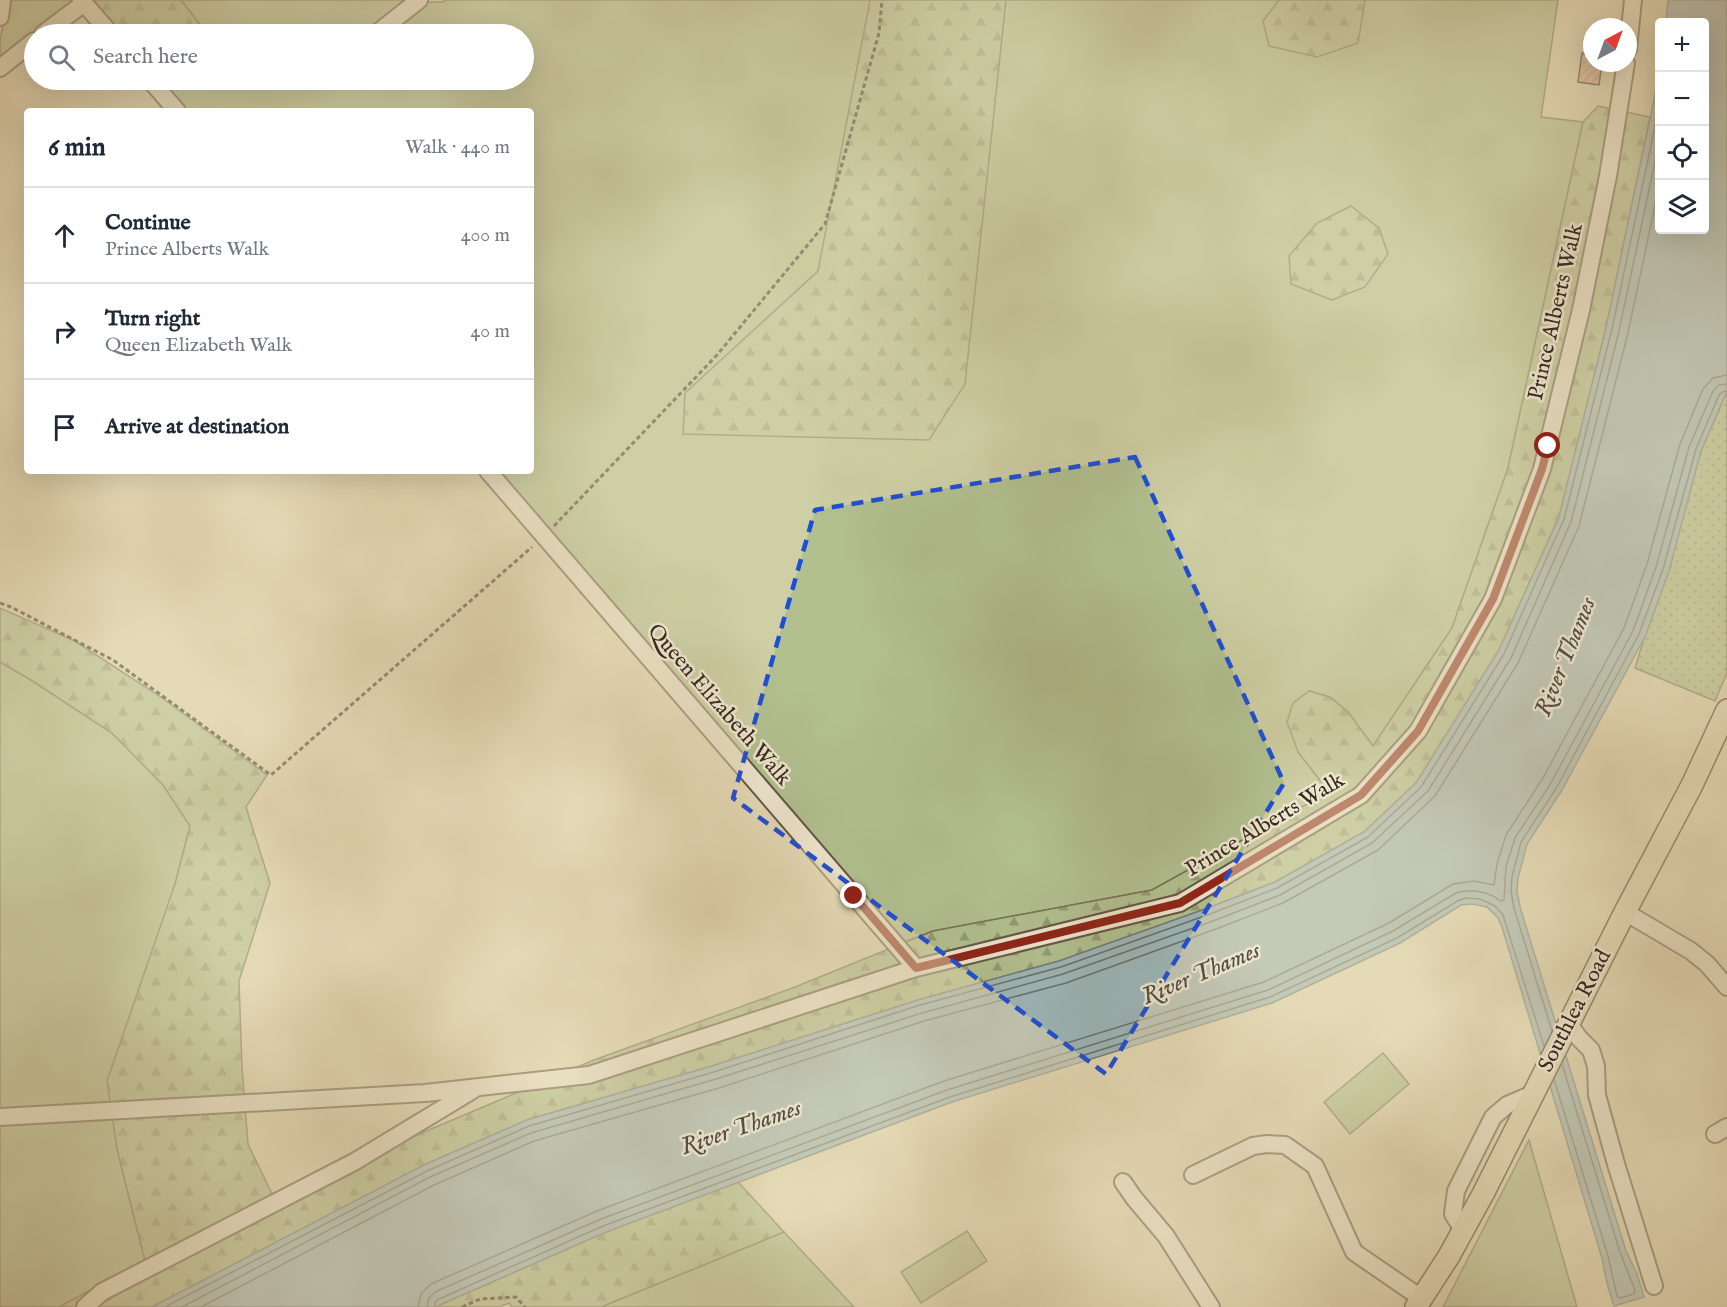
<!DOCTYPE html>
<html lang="en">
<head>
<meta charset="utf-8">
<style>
  body { margin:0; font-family:"IM FELL English",serif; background:#f6f6f7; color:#1f2937 }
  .controls { position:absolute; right:18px; top:18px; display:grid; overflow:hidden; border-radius:6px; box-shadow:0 6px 24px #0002 }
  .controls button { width:54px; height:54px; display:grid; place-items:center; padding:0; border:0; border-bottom:2px solid #e0e1e3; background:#fff; color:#1f2937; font:30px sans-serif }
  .compass { position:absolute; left:1583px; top:18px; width:54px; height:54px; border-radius:50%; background:#fff; box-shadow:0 6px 24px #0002; rotate:41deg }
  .stop { position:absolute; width:18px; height:18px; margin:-14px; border:4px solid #8f2418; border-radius:50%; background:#fff }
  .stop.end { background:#8f2418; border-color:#fff; box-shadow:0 2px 6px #0008 }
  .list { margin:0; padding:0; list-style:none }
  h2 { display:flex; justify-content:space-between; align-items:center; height:78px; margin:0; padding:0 24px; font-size:26px }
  h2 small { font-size:20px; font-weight:400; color:#747a83 }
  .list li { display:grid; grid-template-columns:39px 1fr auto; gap:18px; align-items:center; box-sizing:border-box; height:96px; padding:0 24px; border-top:2px solid #e0e1e3 }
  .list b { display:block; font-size:22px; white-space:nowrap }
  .list p { margin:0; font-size:20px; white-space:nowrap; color:#747a83 }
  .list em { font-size:20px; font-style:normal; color:#747a83 }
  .icon { flex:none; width:33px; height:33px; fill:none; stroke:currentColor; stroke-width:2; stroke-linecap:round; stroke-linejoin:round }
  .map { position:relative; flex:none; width:1727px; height:1307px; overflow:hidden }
  .search { position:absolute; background:#fff; box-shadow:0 6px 24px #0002; left:24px; top:24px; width:510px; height:66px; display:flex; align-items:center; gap:15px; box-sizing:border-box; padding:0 21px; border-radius:33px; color:#747a83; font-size:22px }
  .panel { position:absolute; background:#fff; box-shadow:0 6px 24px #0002; left:24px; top:108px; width:510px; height:366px; border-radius:6px }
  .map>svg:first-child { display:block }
</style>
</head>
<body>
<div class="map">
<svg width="1727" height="1307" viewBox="0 0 1727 1307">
  <defs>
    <pattern id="forest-firs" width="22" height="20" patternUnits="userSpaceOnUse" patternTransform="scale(1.5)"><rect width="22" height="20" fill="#b2c090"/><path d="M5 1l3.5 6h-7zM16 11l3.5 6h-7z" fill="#929c75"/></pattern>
    <pattern id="garden-dots" width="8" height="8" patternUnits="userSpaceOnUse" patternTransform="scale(1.5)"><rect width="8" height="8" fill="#b2c090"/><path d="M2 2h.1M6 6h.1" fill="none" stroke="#929c75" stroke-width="1.8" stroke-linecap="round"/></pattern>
    <pattern id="building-hatch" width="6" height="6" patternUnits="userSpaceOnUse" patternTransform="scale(1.5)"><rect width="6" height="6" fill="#e3ac8e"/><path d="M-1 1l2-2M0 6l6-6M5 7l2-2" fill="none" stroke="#b98c73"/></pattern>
  </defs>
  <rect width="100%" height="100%" fill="#e5dab6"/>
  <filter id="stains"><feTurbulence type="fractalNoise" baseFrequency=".00333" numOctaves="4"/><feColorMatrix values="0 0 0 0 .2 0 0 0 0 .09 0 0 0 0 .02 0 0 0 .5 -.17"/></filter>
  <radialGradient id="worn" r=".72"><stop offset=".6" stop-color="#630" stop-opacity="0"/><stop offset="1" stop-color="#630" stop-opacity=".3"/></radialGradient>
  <!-- green -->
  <path fill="#b2c090" stroke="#767558" stroke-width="1.5" d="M7 0H70L69 6 1 59 0 58V41Z
    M181 0H412L370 34H207Z
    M446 0H1558L1541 117 1583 122 1508 468 1452 628 1373 746 1348 712 1330 697 1309 691 1298 752 1326 788 1311 802 1152 890 933 931 899 944 494 471H531V111H186L159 80H524V34H386L425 2H442Z
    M0 662 31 680 112 733 163 785 190 826 175 884 111 1108 0 1113Z
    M1383 1053 1409 1084 1350 1134 1324 1102Z
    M113 1119 117 1149 145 1261 59 1307H0V1125Z
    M1529 1140 1577 1307H1443Z
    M967 1231 987 1261 921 1303 901 1272Z
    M784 1232 854 1307H601Z"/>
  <!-- forest -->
  <path fill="url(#forest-firs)" stroke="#767558" stroke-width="1.5" d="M97 0H181L207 34H122L93 3Z
    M870 0H1006L965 384 929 440 683 434 685 393 818 271Z
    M1279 0H1365L1358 43 1317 57 1269 46 1263 21Z
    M1598 106 1650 117 1606 328 1559 517 1499 650 1416 783 1364 832 1275 882 1208 908 1059 961 918 1000 712 1066 527 1120 424 1165 152 1307H59L145 1261 117 1149 107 1081 175 884 190 826 163 785 112 733 31 680 0 662V608L75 641 161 697 267 775 246 807 270 883 239 981 242 1068 248 1144 273 1196 594 1060 795 987 933 931 1152 890 1311 802 1326 788 1298 752 1287 722 1293 703 1309 691 1330 697 1348 712 1373 746 1452 628 1508 468 1583 122Z
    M1351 206 1379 228 1388 254 1365 287 1332 300 1291 284 1289 256 1317 223Z
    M738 1182 784 1232 601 1307H512L509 1303 499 1307H435L606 1232Z"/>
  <!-- garden -->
  <path fill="url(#garden-dots)" stroke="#767558" stroke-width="1.5" d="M1727 391V673L1715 701 1635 668 1701 451Z"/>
  <!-- water -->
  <path fill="#9cb7ba" stroke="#747f7c" stroke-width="1.5" d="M1668 0H1727V391L1701 451 1669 571 1645 637 1562 790 1527 844 1518 878 1517 891 1520 907 1626 1251 1637 1274 1644 1297 1614 1306 1607 1283 1602 1258 1502 927 1498 918 1487 907 1473 904 1461 905 1400 943 1272 1003 952 1102 606 1232 435 1307H152L424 1165 527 1120 712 1066 918 1000 1059 961 1208 908 1275 882 1364 832 1416 783 1499 650 1559 517 1606 328 1659 76 1660 230H1704V22H1666Z"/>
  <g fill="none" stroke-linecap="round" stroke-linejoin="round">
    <!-- shore -->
    <path stroke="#6a706c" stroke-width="1.5" d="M1552 1031 1514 908 1511 891 1512 877 1521 842 1557 787 1639 634 1663 569 1696 449 1719 395 1722 392 1727 391
      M1554 1079 1608 1256 1617 1296 1620 1298 1634 1294 1635 1290 1620 1252 1562 1064
      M165 1307 427 1171 529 1126 714 1072 920 1005 1061 967 1210 914 1277 888 1368 837 1421 787 1504 654 1564 519 1612 329 1660 103
      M182 1307 430 1177 531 1133 716 1079 922 1013 1063 974 1213 921 1280 895 1372 843 1428 791 1511 658 1571 522 1619 331 1660 138
      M201 1307 434 1185 534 1141 719 1088 924 1021 1066 983 1216 929 1283 903 1378 850 1435 796 1518 663 1579 526 1628 333 1660 182
      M418 1307 421 1294 431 1284 597 1211 944 1081 1264 982 1389 923 1453 884 1474 881 1494 885 1497 864 1506 835 1543 778 1624 628 1647 564 1680 444 1703 389 1713 378 1727 375
      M427 1307 429 1298 435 1292 601 1219 947 1090 1268 990 1393 931 1456 893C1473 888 1487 891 1501 901L1504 900 1506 867 1515 838 1551 783 1633 631 1656 567 1689 447 1713 391 1719 385 1727 384
      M435 1307V1302L439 1299 603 1226 950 1097 1270 997 1397 938 1459 900 1466 898 1480 899 1495 906 1503 915 1544 1046"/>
  </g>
  <!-- building -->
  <path fill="url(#building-hatch)" stroke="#392a1f" stroke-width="1.5" d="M1582 53 1592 55V63H1602L1599 85 1578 82Z"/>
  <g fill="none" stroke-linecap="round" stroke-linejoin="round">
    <defs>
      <path id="minor" d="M81 0 111 34
        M0 17 2 0
        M43 34 84 3
        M376 34 419 0
        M1628 49 1633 0
        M0 68 34 41
        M150 80 177 111
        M488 471 916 968
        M1625 912 1691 951 1707 964 1727 987
        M1569 1024 1579 1038 1591 1050 1596 1066 1597 1095 1616 1164 1654 1286
        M0 1117 425 1093 589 1075 916 968 1180 903 1361 795 1418 731 1493 599 1542 469 1581 310 1608 176 1626 63
        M1715 1134 1727 1127
        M1193 1175 1253 1146 1267 1144 1285 1145 1315 1166 1354 1252 1421 1298
        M1123 1182 1134 1198 1166 1236 1211 1307
        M1463 1230 1453 1214 1456 1191 1493 1117 1507 1105 1533 1094
        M85 1307 102 1292 354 1162 473 1090"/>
      <path id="major" d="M1416 1307 1449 1256 1483 1194 1625 912 1692 785 1727 710"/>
    </defs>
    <!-- minor casing -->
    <use href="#minor" stroke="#645645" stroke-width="20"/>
    <!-- major casing -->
    <use href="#major" stroke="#392a1f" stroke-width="24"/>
    <!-- path -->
    <path stroke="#392a1f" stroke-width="3" stroke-dasharray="4.5 3" stroke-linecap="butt" d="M554 526 717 355 825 224 879 33 882 0
      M0 603 11 607 113 660 271 775 532 547
      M462 1307 480 1299 516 1297 525 1307"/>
    <!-- minor -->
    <use href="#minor" stroke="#eee7d0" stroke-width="16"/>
    <!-- major -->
    <use href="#major" stroke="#e5dab6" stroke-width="21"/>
  </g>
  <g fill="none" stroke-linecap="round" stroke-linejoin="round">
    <!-- route -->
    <path stroke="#8f2418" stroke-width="8" d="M854 896 916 968 1180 903 1361 795 1418 731 1493 599 1542 469 1548 446"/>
  </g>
  <!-- marked area -->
  <path d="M0 0H1727V1307H0ZM1135 457 1284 783 1106 1074 733 798 815 510Z" fill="#e5dab6" fill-opacity=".55" fill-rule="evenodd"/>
  <path fill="none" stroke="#1d4ed8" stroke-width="4.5" stroke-dasharray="12 8" stroke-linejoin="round" d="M1135 457 1284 783 1106 1074 733 798 815 510Z"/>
  <g text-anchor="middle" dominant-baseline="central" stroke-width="5" stroke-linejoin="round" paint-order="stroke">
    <!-- street labels -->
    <g font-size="22" fill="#392a1f" stroke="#eee7d0">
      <text transform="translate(1556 312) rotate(-77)">Prince Alberts Walk</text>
      <text transform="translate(719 705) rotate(49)">Queen Elizabeth Walk</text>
      <text transform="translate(1265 825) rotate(-31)">Prince Alberts Walk</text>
      <text transform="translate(1575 1011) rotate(-63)">Southlea Road</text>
    </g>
    <!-- water labels -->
    <g font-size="24" font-style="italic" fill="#524d46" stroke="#eee7d0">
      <text transform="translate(1566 657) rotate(-68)">River Thames</text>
      <text transform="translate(1201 974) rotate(-23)">River Thames</text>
      <text transform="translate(741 1128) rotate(-19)">River Thames</text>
    </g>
  </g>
  <rect width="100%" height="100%" filter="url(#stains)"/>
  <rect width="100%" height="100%" fill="url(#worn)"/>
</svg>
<div class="controls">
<button>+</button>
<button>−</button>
<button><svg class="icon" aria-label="locate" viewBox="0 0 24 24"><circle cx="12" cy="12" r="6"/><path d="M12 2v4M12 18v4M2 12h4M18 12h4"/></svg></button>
<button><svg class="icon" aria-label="layers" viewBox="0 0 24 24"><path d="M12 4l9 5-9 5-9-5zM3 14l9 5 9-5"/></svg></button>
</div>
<svg class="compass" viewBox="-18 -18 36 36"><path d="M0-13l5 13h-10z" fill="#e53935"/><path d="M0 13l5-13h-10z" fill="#747a83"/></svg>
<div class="stop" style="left:1548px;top:446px"></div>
<div class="stop end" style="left:854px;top:896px"></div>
<div class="search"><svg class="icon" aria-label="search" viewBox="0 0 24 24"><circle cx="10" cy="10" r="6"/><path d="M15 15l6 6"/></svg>Search here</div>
<section class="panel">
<h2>6 min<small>Walk · 440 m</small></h2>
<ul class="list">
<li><svg class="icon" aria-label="ahead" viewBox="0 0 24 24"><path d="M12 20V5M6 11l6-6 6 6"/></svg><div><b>Continue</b><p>Prince Alberts Walk</p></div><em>400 m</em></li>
<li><svg class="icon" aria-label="right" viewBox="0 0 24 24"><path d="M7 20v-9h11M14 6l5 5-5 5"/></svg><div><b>Turn right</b><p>Queen Elizabeth Walk</p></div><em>40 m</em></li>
<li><svg class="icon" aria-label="arrive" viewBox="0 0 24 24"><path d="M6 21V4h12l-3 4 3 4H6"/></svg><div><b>Arrive at destination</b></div></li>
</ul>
</section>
</div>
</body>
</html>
